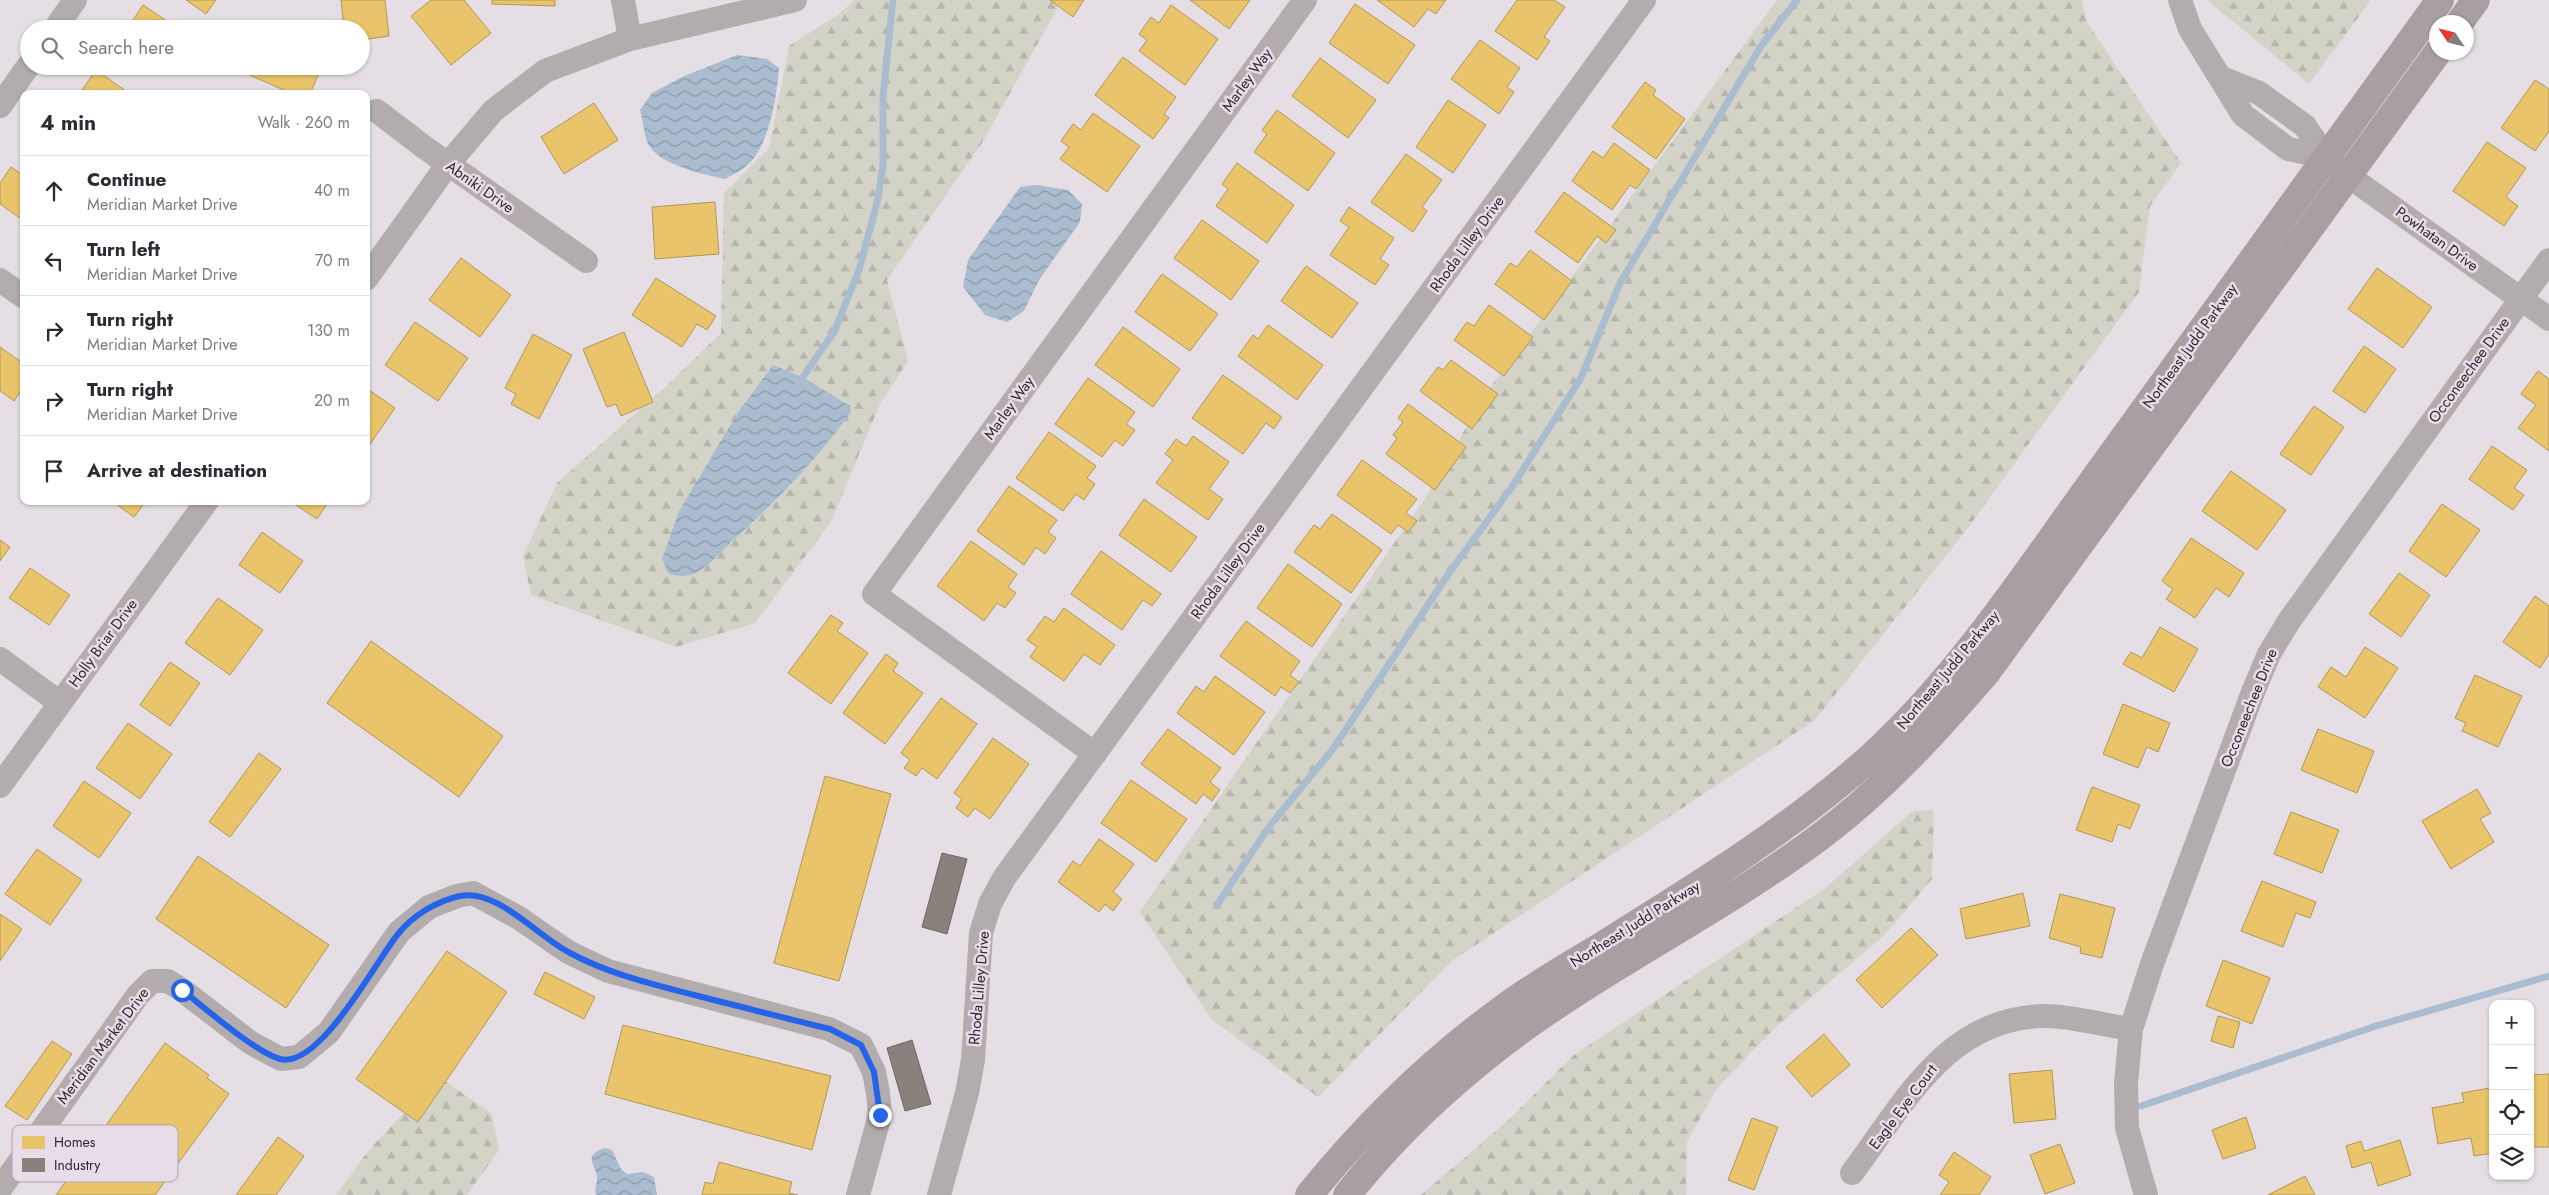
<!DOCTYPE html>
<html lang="en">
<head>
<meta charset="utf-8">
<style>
  body { margin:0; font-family:Jost,sans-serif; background:#f2f2f3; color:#2b2b33 }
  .controls { position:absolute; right:15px; bottom:15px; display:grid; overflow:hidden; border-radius:10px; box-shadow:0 1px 4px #0004 }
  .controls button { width:45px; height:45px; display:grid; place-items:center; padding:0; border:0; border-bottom:1px solid #e1e1e2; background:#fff; color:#2b2b33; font:25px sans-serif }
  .compass { position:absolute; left:2429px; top:15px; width:45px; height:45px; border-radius:50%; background:#fff; box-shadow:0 1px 4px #0004; rotate:305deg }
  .stop { position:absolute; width:15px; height:15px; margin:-11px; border:4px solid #2563eb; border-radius:50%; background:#fff }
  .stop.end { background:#2563eb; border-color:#fff; box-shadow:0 1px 5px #0008 }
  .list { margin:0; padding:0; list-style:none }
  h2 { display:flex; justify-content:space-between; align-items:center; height:65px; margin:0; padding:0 20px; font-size:21px }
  h2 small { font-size:16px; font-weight:400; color:#7c7c81 }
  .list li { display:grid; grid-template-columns:32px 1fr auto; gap:15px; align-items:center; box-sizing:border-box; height:70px; padding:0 20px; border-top:1px solid #e1e1e2 }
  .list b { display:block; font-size:19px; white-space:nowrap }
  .list p { margin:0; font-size:16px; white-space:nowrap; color:#7c7c81 }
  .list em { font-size:16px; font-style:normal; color:#7c7c81 }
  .icon { flex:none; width:28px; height:28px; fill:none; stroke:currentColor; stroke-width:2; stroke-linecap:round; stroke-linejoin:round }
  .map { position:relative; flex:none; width:2549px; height:1195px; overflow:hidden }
  .search { position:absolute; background:#fff; box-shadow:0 1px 4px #0004; left:20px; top:20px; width:350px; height:55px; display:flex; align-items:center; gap:12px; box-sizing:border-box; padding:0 18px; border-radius:28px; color:#7c7c81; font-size:19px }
  .panel { position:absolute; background:#fff; box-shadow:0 1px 4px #0004; left:20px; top:90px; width:350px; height:415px; border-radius:10px }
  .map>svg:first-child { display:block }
</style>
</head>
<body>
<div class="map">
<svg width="2549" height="1195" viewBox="0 0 2549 1195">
  <defs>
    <pattern id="forest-firs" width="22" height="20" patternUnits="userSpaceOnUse" patternTransform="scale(1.25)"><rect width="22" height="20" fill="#d4d3c7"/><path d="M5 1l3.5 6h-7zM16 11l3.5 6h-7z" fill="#b6b5ab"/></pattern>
    <pattern id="water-waves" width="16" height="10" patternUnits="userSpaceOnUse" patternTransform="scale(1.25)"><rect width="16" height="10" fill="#aabccf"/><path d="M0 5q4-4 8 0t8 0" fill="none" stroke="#8b99a8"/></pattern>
  </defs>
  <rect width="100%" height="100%" fill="#e5dfe5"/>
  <!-- forest -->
  <path fill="url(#forest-firs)" d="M855 0H1062L982 143 887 280 908 361 880 404 831 522 755 623 676 647 531 595 523 556 557 483 663 389 721 333 724 193 769 148 789 46 836 16Z
    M1777 0H2082L2087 22 2181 163 2150 206 2139 292 1965 532 1814 721 1453 960 1318 1097 1212 1020 1140 912 1424 500 1486 393Z
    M2207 0H2371L2309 84Z
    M1934 810 1932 879 1884 936 1777 1026 1717 1088 1687 1142 1686 1195H1421L1504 1124 1574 1055 1824 889 1913 811Z
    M438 1076 492 1114 499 1150 467 1195H336L368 1151Z"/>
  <!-- water -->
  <path fill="url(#water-waves)" d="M737 55 767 59 779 68C777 96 769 149 745 167 739 172 731 175 725 179 703 174 659 165 648 144 644 135 643 120 640 110L652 93 682 77Z
    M1037 185 1068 190 1082 204 1080 222 1039 280 1024 311 1007 322 985 315 963 287 968 260 1020 187Z
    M773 365 802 377 850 406 851 412C816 461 774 503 729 544 719 554 704 571 690 575 682 577 675 576 668 573L662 559 679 511 739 411Z
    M605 1148 612 1150 621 1169 627 1174 643 1172 654 1177 657 1195H596C594 1189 598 1181 597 1176 593 1161 584 1155 605 1148Z"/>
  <!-- homes -->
  <path fill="#e9c46a" stroke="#b19658" d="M186 0H216L206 14Z
    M341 0H385L389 36 362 40 361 28 344 29Z
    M431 0H464L491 33 451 65 411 16Z
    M492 0H555V6L492 4Z
    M1050 0H1084L1073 17Z
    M1190 0H1250L1229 29Z
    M1377 0H1446L1436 14 1428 9 1414 27Z
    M1517 0H1554L1565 7 1544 37 1550 41 1537 60 1495 31Z
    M1355 4 1415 45 1388 84 1329 43Z
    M143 5 174 26 172 29H127Z
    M1171 5 1218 39 1185 85 1139 51 1147 40 1139 34 1151 17 1159 23Z
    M1480 40 1520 68 1507 87 1514 92 1499 114 1451 79Z
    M1123 57 1176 97 1164 114 1169 118 1153 139 1095 95Z
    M1320 58 1376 100 1348 138 1292 96Z
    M250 66H322L310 94H293L247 74Z
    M96 70 130 94H87L82 90Z
    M2535 80 2549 89V131L2535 151 2501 128Z
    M1645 82 1656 90 1653 95 1685 119 1656 159 1612 127Z
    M1448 100 1486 125 1453 173 1416 147Z
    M594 103 618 140 564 174 541 137Z
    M1277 110 1335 153 1308 191 1254 152 1267 134 1262 130Z
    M1093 113 1140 146 1107 192 1060 159 1069 147 1061 141 1073 124 1081 130Z
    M2487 142 2526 168 2506 197 2518 206 2504 226 2453 191Z
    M1614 143 1650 170 1636 189 1630 185 1612 210 1572 181 1593 151 1603 158Z
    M1406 154 1442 180 1422 207 1427 211 1413 232 1371 202Z
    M1237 163 1294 205 1267 243 1216 206 1228 189 1222 184Z
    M11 167 24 176V221L0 204V183Z
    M1564 192 1616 230 1606 243 1597 236 1578 263 1535 232Z
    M715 202 719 254 655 259 652 207Z
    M1349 207 1394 238 1380 259 1389 265 1375 285 1330 255 1349 227 1340 221Z
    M1202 220 1259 261 1231 300 1174 258Z
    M1530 250 1572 281 1544 320 1495 284 1510 263 1517 267Z
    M461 258 511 295 480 337 429 300Z
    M1306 266 1358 303 1332 338 1281 301Z
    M2377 268 2432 307 2403 348 2348 309Z
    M1162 274 1218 314 1190 351 1135 312Z
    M656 278 716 316 707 330 697 324 682 347 632 315Z
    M1489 305 1533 337 1504 376 1454 340 1467 322 1474 326Z
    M415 322 468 358 438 401 385 365Z
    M1268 325 1323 365 1297 400 1238 356 1253 335 1258 339Z
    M1123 327 1180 369 1153 407 1095 365Z
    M624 332 653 402 621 416 616 404 607 407 583 349Z
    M533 334 572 355 539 419 511 404 516 394 505 388Z
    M2364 346 2396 369 2365 413 2333 391Z
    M0 347 24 364V386L14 401 0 391Z
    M1451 360 1498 394 1472 429 1420 391 1438 367 1443 370Z
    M2538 371 2549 379V451L2518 428 2536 405 2521 394Z
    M1223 375 1282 417 1274 429 1266 423 1243 454 1192 418Z
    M1088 378 1135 412 1126 424 1135 430 1123 446 1115 440 1102 457 1055 424Z
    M366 388 395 408 366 450Z
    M1408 404 1466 447 1435 490 1386 454 1397 438 1393 435 1403 422 1398 418Z
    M2314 406 2344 427 2311 475 2280 454Z
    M1049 432 1096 466 1087 478 1095 484 1084 500 1076 494 1063 511 1016 478Z
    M1193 436 1229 462 1209 489 1223 499 1208 520 1156 483 1173 460 1165 454 1176 439 1186 446Z
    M2492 446 2527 470 2514 488 2524 495 2513 510 2469 479Z
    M1362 460 1417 499 1406 513 1417 521 1408 532 1398 525 1391 534 1337 495Z
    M2231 471 2286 510 2257 550 2202 511Z
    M1009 486 1057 520 1048 532 1056 538 1045 554 1036 547 1024 565 977 531Z
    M1144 499 1197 537 1171 572 1119 535Z
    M112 501H146L134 517Z
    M290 501H329L317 519Z
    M2442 504 2480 530 2446 577 2409 551Z
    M1332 514 1382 550 1351 593 1294 552 1314 525 1320 529Z
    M262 532 303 561 280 593 239 565Z
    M2191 538 2244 573 2229 597 2216 588 2195 618 2166 599 2173 589 2162 581Z
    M0 540 10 547 0 561Z
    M971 541 1017 574 1008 587 1016 593 1005 608 997 603 984 621 937 586Z
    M1101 551 1161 594 1152 606 1143 600 1122 630 1071 594Z
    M1288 564 1342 604 1312 647 1257 608Z
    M30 568 70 595 49 625 9 598Z
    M2399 573 2430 595 2401 637 2369 614Z
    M2535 596 2549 606V654L2540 668 2503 642Z
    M218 598 263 630 230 675 185 643Z
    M1064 608 1115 645 1100 665 1084 654 1064 681 1030 657 1037 647 1027 640 1045 616 1054 622Z
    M831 615 843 623 837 631 868 653 831 704 788 673Z
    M1246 621 1300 661 1290 675 1299 682 1290 693 1281 687 1275 696 1220 656Z
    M2160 627 2198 649 2174 692 2123 664 2131 652 2142 658Z
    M371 641 503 736 459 797 327 703Z
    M2365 647 2398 668 2365 718 2318 687 2331 667 2346 677Z
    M886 654 898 663 893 671 923 693 885 744 843 713Z
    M170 662 200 683 170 726 140 705Z
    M2475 675 2522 696 2498 747 2462 731 2466 723 2455 718Z
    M1215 676 1265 712 1234 755 1177 713 1196 686 1204 692Z
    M941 698 977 724 937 779 922 768 916 776 904 768 910 760 901 753Z
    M2123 704 2170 723 2158 752 2147 747 2138 768 2103 754Z
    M128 723 172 754 140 799 96 768Z
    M1168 729 1221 768 1210 782 1220 790 1212 801 1203 794 1196 804 1141 764Z
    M2318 729 2374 751 2357 793 2301 770Z
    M993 738 1029 764 990 819 975 808 968 817 956 808 962 799 954 793Z
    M259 753 281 769 230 837 209 822Z
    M825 776 891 794 839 981 774 963Z
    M1131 780 1187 819 1156 862 1101 823Z
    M84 781 131 813 99 858 53 826Z
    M2092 787 2140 805 2130 829 2118 824 2112 842 2076 830Z
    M2477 789 2491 813 2480 819 2494 842 2451 869 2422 821Z
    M2291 812 2339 830 2322 873 2274 854Z
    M1099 839 1134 864 1113 892 1122 899 1113 911 1105 904 1099 912 1058 882 1073 861 1080 866Z
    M37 849 82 880 50 925 5 894Z
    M198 856 329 945 286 1008 156 919Z
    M2262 881 2316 902 2310 918 2296 913 2283 947 2241 931Z
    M2023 893 2030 926 1966 939 1960 909Z
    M2060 894 2115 908 2102 958 2080 953 2081 947 2049 938Z
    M0 914 22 929 0 961Z
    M1911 928 1938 955 1882 1008 1856 980Z
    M447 951 507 992 418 1122 356 1079Z
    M2223 960 2270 978 2252 1024 2206 1006Z
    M545 972 595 997 584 1019 534 994Z
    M2218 1016 2240 1022 2233 1048 2211 1041Z
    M623 1025 831 1076 812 1150 605 1094Z
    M1824 1034 1850 1065 1812 1097 1786 1067Z
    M52 1041 72 1054 27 1120 5 1106Z
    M165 1043 209 1075 207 1078 229 1094 155 1195H56Z
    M2052 1070 2056 1119 2014 1123 2009 1074Z
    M2549 1074V1147H2530V1075Z
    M2490 1088 2493 1105V1153L2474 1156 2471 1138 2438 1144 2432 1108 2464 1102 2462 1093Z
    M2246 1117 2256 1148 2223 1159 2212 1130Z
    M1752 1118 1778 1127 1754 1190 1728 1180Z
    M278 1137 304 1156 276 1195H236Z
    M2400 1140 2411 1175 2378 1186 2371 1162 2352 1168 2346 1146 2361 1141 2364 1151Z
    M2060 1144 2075 1183 2045 1194 2030 1155Z
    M1954 1152 1991 1177 1979 1195H1940L1949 1182 1939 1175Z
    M719 1162 792 1182 789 1193 798 1195H702L705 1182 713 1184Z
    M2305 1176 2315 1195H2268Z"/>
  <!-- industry -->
  <path fill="#8a817c" stroke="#6e6764" d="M942 853 967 859 947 934 922 927Z
    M912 1040 931 1104 905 1111 887 1048Z"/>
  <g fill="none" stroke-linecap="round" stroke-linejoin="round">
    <!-- stream -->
    <path stroke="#aabccf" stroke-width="7" d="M798 384 834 332 859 270 877 203 883 166V97L893 0
      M1217 905 1268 828 1333 749 1449 573 1512 487 1539 444 1581 378 1620 283 1761 46 1797 0
      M2141 1106 2376 1026 2549 976"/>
    <!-- minor -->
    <path stroke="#b2acad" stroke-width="24" d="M623 0 630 39
      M2180 0 2190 29 2243 115 2288 149 2326 157
      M55 29 75 0
      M2221 78 2259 93 2305 126 2326 157 2347 175 2549 319
      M0 106 29 65
      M377 111 424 147 586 261
      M366 279 448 164 493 111 545 71 630 39 795 0
      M0 280 24 297
      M0 659 60 703
      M1095 754 874 594 1305 0
      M0 786 207 501
      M1852 1173C1904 1104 1946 1018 2044 1016 2072 1016 2103 1025 2131 1029
      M0 1189 138 995 152 981H168L182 990 251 1043 281 1059 299 1057 329 1032 399 932 429 907 457 896 473 893 519 918 568 952 608 971 829 1029 861 1045 874 1072 878 1093 880 1115 858 1195
      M939 1195 967 1093 973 1060 981 933 990 904 1004 878 1644 0
      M2146 1195 2127 1128 2126 1083 2131 1029 2152 964 2253 692 2269 654 2289 621 2549 260"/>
    <!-- highway -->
    <path stroke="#a79fa1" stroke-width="28" d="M2460 22 2476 0
      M1309 1195C1365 1126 1428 1063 1501 1010 1537 983 1576 962 1614 938 1704 882 1794 826 1873 755 1965 670 2034 561 2107 461 2218 307 2329 153 2440 0
      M1347 1195C1393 1137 1447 1086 1506 1041 1606 966 1721 911 1821 836 1884 789 1936 731 1987 672L2438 52"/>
  </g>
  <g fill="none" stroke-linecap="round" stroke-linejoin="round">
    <!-- route -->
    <path stroke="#2563eb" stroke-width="6" d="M182 990C205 1008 255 1052 280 1059 320 1069 376 961 398 934 413 915 437 901 460 896 497 888 538 937 570 953 609 974 652 984 694 995 739 1006 784 1018 830 1029L861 1045 874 1072 880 1115"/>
  </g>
  <g text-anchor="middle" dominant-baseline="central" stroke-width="5" stroke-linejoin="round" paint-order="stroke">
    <!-- street labels -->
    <g font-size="15" fill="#2d292d" stroke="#e7dce8">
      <text transform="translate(1247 80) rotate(-54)">Marley Way</text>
      <text transform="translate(480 187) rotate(35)">Abniki Drive</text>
      <text transform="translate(2437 239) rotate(36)">Powhatan Drive</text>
      <text transform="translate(1467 244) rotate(-54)">Rhoda Lilley Drive</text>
      <text transform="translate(2190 346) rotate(-54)">Northeast Judd Parkway</text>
      <text transform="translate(2469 370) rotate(-54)">Occoneechee Drive</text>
      <text transform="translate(1009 408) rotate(-54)">Marley Way</text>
      <text transform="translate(1228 571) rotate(-54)">Rhoda Lilley Drive</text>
      <text transform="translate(103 643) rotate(-54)">Holly Briar Drive</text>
      <text transform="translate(1948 670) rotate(-50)">Northeast Judd Parkway</text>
      <text transform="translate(2249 708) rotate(-68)">Occoneechee Drive</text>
      <text transform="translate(1635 924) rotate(-32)">Northeast Judd Parkway</text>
      <text transform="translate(979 988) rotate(-85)">Rhoda Lilley Drive</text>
      <text transform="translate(103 1046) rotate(-53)">Meridian Market Drive</text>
      <text transform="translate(1903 1107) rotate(-53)">Eagle Eye Court</text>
    </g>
  </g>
  <!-- legend -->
  <rect x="12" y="1125" width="166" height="57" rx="8" fill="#e7dce8" stroke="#afa6b0" stroke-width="1"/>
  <rect x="22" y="1136" width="23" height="13" fill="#e9c46a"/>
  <rect x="22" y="1158" width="23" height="14" fill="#8a817c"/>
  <g font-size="14" fill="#2d292d">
    <text x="54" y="1147">Homes</text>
    <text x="54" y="1170">Industry</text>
  </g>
</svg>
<div class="controls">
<button>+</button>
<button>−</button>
<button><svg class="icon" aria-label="locate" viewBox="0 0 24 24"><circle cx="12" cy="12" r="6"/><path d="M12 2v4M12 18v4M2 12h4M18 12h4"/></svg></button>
<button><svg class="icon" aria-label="layers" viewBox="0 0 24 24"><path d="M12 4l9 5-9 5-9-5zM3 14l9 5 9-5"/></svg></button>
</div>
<svg class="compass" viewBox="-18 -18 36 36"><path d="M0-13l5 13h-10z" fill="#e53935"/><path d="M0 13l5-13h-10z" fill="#7c7c81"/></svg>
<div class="stop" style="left:182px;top:990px"></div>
<div class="stop end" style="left:880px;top:1115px"></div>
<div class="search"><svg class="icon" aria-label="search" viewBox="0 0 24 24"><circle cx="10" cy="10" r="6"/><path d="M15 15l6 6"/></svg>Search here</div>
<section class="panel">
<h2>4 min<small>Walk · 260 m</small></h2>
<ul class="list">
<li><svg class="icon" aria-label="ahead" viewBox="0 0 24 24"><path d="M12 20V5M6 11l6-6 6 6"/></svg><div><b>Continue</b><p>Meridian Market Drive</p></div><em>40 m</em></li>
<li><svg class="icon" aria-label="left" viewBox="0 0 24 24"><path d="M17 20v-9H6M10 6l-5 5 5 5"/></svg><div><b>Turn left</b><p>Meridian Market Drive</p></div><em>70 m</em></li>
<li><svg class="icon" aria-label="right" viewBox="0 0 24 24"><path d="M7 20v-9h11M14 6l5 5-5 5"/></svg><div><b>Turn right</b><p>Meridian Market Drive</p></div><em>130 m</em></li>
<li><svg class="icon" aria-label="right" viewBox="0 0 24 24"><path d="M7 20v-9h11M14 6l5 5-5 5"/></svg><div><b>Turn right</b><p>Meridian Market Drive</p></div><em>20 m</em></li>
<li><svg class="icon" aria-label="arrive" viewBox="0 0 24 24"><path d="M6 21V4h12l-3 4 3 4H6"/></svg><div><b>Arrive at destination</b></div></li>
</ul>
</section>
</div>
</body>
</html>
